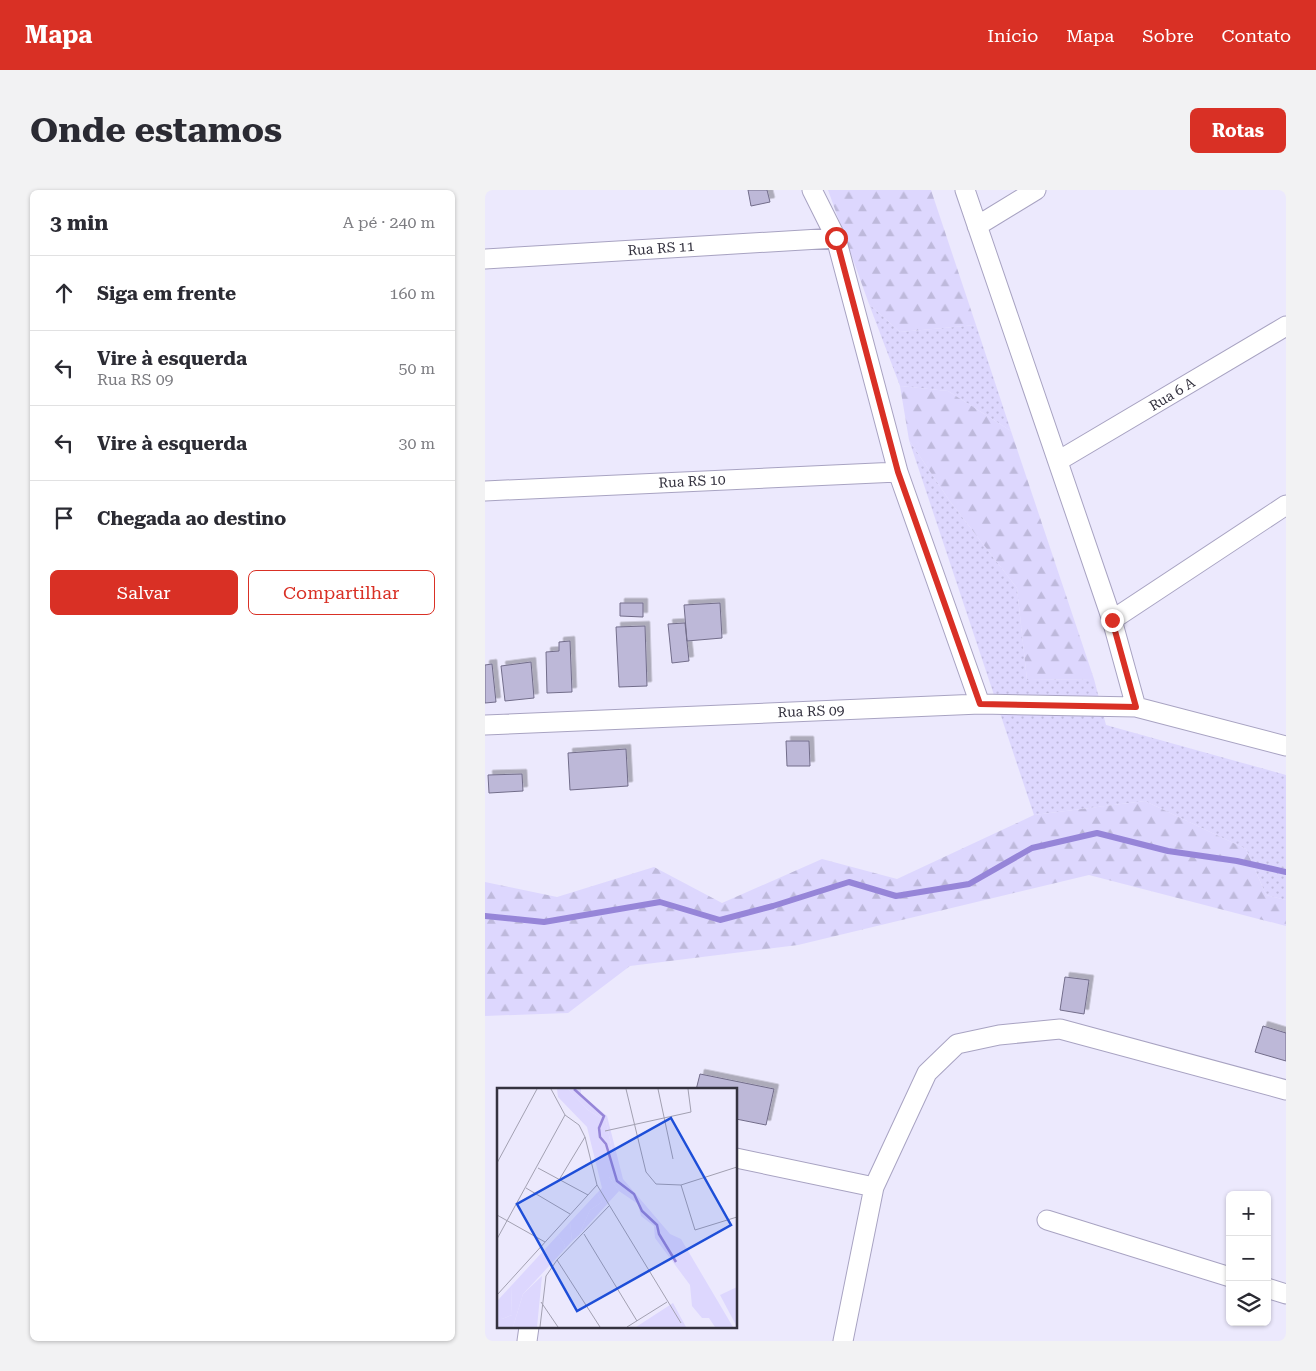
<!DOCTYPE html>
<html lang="pt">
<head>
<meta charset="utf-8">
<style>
  body { margin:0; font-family:"Roboto Serif",serif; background:#f2f2f3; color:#2b2b33 }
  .controls { position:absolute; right:15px; bottom:15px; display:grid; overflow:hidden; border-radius:8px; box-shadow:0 1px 4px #0004 }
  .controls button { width:45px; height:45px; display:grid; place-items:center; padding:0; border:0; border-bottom:1px solid #e1e1e2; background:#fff; color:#2b2b33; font:25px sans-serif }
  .stop { position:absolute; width:15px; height:15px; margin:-11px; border:4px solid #d93025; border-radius:50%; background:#fff }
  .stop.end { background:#d93025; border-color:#fff; box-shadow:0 1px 5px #0008 }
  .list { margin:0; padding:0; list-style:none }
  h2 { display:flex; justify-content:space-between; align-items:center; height:65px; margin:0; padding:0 20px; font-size:21px }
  h2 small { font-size:16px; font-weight:400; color:#7c7c81 }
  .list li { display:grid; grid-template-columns:32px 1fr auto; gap:15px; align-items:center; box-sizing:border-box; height:75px; padding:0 20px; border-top:1px solid #e1e1e2 }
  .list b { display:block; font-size:19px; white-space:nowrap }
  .list p { margin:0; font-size:16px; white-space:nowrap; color:#7c7c81 }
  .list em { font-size:16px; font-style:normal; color:#7c7c81 }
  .actions { display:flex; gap:10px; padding:15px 20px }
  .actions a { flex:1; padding:11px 0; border:1px solid #d93025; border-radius:8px; text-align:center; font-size:18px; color:#d93025 }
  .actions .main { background:#d93025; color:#fff }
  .icon { flex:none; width:28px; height:28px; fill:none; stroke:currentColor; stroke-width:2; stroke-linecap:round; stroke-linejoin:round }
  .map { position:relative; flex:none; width:801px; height:1151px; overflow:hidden; border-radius:8px }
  header { display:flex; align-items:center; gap:30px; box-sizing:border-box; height:70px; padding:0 25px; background:#d93025; color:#fff }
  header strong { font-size:24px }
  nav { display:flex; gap:28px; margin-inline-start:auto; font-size:18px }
  .intro { display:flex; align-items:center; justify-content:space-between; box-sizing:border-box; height:120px; padding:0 30px }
  h1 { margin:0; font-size:35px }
  .button { padding:12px 22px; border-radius:8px; background:#d93025; color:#fff; font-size:18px; font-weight:700 }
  main { display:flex; gap:30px; padding:0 30px }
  aside { flex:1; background:#fff; border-radius:8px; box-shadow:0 1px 4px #0004 }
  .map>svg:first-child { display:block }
</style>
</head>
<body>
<header>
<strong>Mapa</strong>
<nav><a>Início</a><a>Mapa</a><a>Sobre</a><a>Contato</a></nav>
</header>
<div class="intro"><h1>Onde estamos</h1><a class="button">Rotas</a></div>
<main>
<aside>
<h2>3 min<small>A pé · 240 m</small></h2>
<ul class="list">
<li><svg class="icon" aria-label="ahead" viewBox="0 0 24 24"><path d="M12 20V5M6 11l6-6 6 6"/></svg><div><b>Siga em frente</b></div><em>160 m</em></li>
<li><svg class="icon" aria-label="left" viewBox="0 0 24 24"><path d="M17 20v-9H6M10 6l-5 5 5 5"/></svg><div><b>Vire à esquerda</b><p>Rua RS 09</p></div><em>50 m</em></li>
<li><svg class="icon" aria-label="left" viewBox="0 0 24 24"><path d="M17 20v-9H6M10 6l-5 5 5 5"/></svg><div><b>Vire à esquerda</b></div><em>30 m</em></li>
<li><svg class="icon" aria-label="arrive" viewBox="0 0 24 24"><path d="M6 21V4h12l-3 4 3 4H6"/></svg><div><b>Chegada ao destino</b></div></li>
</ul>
<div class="actions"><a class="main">Salvar</a><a>Compartilhar</a></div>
</aside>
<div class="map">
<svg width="801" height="1151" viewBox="0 0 801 1151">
  <defs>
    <pattern id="grass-dots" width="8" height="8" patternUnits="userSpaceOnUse" patternTransform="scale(1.25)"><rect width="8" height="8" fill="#ddd7fe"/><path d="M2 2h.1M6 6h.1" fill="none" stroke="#beb9db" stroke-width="1.8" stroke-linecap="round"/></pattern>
    <pattern id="forest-firs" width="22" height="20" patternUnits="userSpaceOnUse" patternTransform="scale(1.25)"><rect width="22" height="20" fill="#ddd7fe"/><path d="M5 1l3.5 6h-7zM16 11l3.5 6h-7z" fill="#beb9db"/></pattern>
    <filter id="shadow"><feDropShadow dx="4.5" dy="-4.5" stdDeviation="0" flood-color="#0004"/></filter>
  </defs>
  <rect width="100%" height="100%" fill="#ece9fd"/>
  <!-- grass -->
  <path fill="url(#grass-dots)" d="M384 114 415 142 491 135 526 241 463 201 415 196Z
    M424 250 464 310 532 398 542 490 609 489 621 535 801 585V710L781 705 761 659 660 611 549 625Z"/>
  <!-- forest -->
  <path fill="url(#forest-firs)" d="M343 0H446L491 135 415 142 384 114Z
    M415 196 463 201 526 241 609 489 542 490 532 398 464 310 424 250Z
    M660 611 761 659 781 705 801 710V736L604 685 313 755 145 776 83 823 0 826V692L72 707 169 677 237 713 337 669 412 689 549 625Z"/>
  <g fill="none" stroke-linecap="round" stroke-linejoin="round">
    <!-- stream -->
    <path stroke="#9685d8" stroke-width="6" d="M0 726 59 732 175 712 235 730 288 716 364 692 411 706 484 694 547 658 612 643 683 661 752 671 801 682"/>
  </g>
  <!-- building -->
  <path fill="#bdb8d8" stroke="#726d8a" filter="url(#shadow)" d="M263 0H282L285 12 266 16Z
    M135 413H158V427L135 426Z
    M235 413 237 448 202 451 199 415Z
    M200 433 204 471 187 473 183 434Z
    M160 436 162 496 134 497 131 437Z
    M85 451 87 502 62 503 61 462 74 461V452Z
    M46 472 49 508 20 511 16 476Z
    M7 474 11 512 0 513V475Z
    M301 551H324L325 576H302Z
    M141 559 143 596 85 600 83 563Z
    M37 584 38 601 4 603 3 585Z
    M580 787 604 790 599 824 575 820Z
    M778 836 801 843V871L770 862Z
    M215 884 289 899 281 935 251 929V900H211Z"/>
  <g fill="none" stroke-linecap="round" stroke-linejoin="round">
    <defs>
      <path id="street" d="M327 0 351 48 413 282 495 514
        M480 0 627 430 651 517
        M492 36 551 0
        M0 69 351 48
        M573 271 801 136
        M0 301 413 282
        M627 430 801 315
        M0 535 495 514 651 517 801 556
        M251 968 389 997
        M562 1030 745 1087
        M782 1098 801 1104
        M42 1151 44 1137
        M358 1151 389 997 442 883 472 854 514 845 575 839 801 900"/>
    </defs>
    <!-- street casing -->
    <use href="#street" stroke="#a8a3c2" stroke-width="21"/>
    <!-- street -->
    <use href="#street" stroke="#fff" stroke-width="19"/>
  </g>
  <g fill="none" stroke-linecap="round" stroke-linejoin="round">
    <!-- route -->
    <path stroke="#d93025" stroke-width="6" d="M351 48 413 282 495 514 651 517 627 430"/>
  </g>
  <g text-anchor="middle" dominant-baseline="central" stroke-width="5" stroke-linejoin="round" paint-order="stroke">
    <!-- street labels -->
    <g font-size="14" fill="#34323f" stroke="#fff">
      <text transform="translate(176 58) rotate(-4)">Rua RS 11</text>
      <text transform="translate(687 204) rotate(-31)">Rua 6 A</text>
      <text transform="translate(207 291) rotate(-3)">Rua RS 10</text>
      <text transform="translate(326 521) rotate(-2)">Rua RS 09</text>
    </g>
  </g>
  <!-- overview -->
  <g transform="translate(12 898)">
    <rect width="240" height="240" fill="#ece9fd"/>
    <path d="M60 1H71L91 22 109 33 116 66 112 89 122 103 82 147 93 122 105 114 100 105 105 100 90 39 61 9ZM73 134 75 153 66 163 68 157 61 147ZM45 188 40 239H16L26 206ZM14 198 15 227 5 231 1 224V212ZM176 215 189 239H139Z" fill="#ddd7fe"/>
    <path d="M71 1H84V6L110 28 126 91 173 146 184 151 236 239H218L212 230H205L195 218 193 197 158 150 157 138 144 128 141 116 122 103 112 89 111 72 116 66 109 33 91 22ZM100 105 105 114 93 122 82 147 75 153 73 134ZM61 147 68 157 66 163 26 206 16 239H0V213L5 231 15 227 14 198Z" fill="#ddd7fe"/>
    <path d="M240 199V239L223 207Z" fill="#ddd7fe"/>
    <path fill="none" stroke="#9685d8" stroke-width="2.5" d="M77 1 107 28 102 40 103 49 109 56 120 93 137 106 145 123 160 137 162 146 179 174"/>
    <path fill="none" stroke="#a2a0b1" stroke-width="1" d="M54 1 68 27 82 37 88 49 100 97 184 235M129 1 149 84 159 96 184 97 240 79M161 1 176 71M108 43 194 24 191 1M0 75 40 1M41 80 91 107M62 92 88 49M184 97 198 142 240 129M29 100 73 126M0 127 48 154M87 146 140 233M0 151 68 27M60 172 103 239M0 207 100 97M44 214 61 239M43 239 49 188 60 172 112 118M130 239 170 214"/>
    <path fill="#1d4ed8" fill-opacity="0.15" stroke="#1d4ed8" stroke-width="2.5" d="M174 30 234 137 80 223 20 116Z"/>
    <rect width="240" height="240" fill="none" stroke="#34323f" stroke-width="2.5"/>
  </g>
</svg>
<div class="controls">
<button>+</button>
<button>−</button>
<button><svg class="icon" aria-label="layers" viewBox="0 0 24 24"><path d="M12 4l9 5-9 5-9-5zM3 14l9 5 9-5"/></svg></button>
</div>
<div class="stop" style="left:351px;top:48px"></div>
<div class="stop end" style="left:627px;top:430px"></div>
</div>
</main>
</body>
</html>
